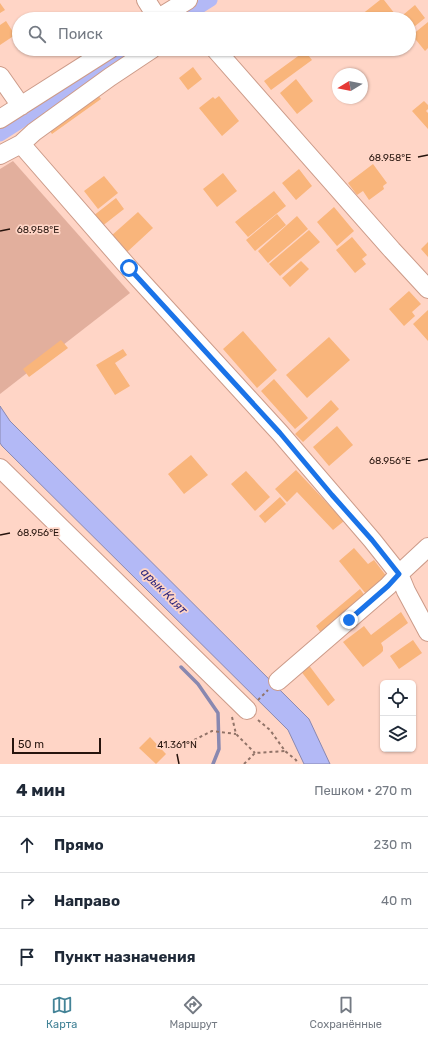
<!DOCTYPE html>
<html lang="ru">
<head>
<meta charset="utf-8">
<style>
  body { margin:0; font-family:Rubik,sans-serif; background:#f2f2f3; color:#1f2937 }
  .controls { position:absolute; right:12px; bottom:12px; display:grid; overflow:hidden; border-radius:6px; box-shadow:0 1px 3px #0004 }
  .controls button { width:36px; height:36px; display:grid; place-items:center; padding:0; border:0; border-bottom:1px solid #e0e1e3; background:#fff; color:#1f2937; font:20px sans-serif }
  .compass { position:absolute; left:332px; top:68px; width:36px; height:36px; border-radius:50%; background:#fff; box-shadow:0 1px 3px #0004; rotate:260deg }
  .scale { position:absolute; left:12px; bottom:10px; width:89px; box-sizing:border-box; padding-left:4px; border:2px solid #26140d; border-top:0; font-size:11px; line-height:14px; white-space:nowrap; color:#26140d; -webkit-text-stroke:3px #ffd5c6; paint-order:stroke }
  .stop { position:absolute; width:12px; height:12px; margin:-9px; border:3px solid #1a73e8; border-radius:50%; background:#fff }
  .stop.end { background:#1a73e8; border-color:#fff; box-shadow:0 1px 4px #0008 }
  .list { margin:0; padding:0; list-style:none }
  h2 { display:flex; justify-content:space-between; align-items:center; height:52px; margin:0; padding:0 16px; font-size:17px }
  h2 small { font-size:13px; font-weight:400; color:#747a83 }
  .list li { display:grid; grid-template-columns:26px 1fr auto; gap:12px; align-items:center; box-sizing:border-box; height:56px; padding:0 16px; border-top:1px solid #e0e1e3 }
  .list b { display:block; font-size:15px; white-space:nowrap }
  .list em { font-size:13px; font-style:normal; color:#747a83 }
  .icon { flex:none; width:22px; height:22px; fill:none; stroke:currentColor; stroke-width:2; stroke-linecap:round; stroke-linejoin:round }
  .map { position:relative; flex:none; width:428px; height:764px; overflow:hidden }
  .search { position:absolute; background:#fff; box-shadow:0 1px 3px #0004; left:12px; right:12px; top:12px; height:44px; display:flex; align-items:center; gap:10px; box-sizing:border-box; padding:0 14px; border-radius:22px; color:#747a83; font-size:15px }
  .sheet { height:220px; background:#fff }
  nav { display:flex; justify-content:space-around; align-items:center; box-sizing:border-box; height:56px; border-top:1px solid #e0e1e3; background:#fff; font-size:11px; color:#747a83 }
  nav a { display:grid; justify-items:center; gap:2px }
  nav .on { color:#438397 }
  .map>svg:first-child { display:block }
</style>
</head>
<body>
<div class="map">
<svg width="428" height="764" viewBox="0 0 428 764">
  <rect width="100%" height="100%" fill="#ffd5c6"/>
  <!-- green -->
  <path fill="#e2af9d" d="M13 161 130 293 0 394V169Z"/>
  <!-- water -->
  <path fill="#b3b9f6" stroke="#8988b0" d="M0 406 10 421 309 719 330 764H304L288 730 2 446 0 443Z"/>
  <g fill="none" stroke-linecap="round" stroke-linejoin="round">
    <!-- stream -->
    <path stroke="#8988b0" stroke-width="3.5" d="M181 667 198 684 218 713 219 749 213 764"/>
    <!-- canal -->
    <path stroke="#b3b9f6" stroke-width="13" d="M181 19 211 0
      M0 135 135 49"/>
  </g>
  <!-- building -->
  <path fill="#f9b57b" d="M380 0H384L395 14 388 19H364L361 15Z
    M0 3 5 10 0 13Z
    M415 5 425 18 409 31V19H398Z
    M6 21 15 35 0 45V25Z
    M428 22V48L425 51 412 35Z
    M305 51 312 60 271 90 264 81Z
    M193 67 202 79 188 90 179 78Z
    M296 79 313 101 297 114 280 93Z
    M95 91 101 99 52 134 46 125Z
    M219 96 239 121 222 136 199 108 213 97 215 99Z
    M424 101 428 105V109L426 111 428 113V129L412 111Z
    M373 164 387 183 383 186 384 189 369 200 363 191 357 195 348 183Z
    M299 169 312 186 296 200 282 183Z
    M223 173 237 191 217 207 203 189Z
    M104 176 118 193 98 209 84 191Z
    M274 191 286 206 248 237 235 222Z
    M116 198 124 209 101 227 93 216Z
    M334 207 354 231 337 246 317 222Z
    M138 212 153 228 126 253 111 236Z
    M277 214 286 225 255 251 246 240Z
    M297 216 308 229 268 263 258 251Z
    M309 230 320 242 280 276 269 264Z
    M352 237 367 255 362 259 366 264 355 273 336 250Z
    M428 242V257L421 249Z
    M301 261 309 269 290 287 282 278Z
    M409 291 421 304 412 312 415 316 404 326 389 309Z
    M428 310V341L413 324Z
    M243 331 277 370 257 388 223 349Z
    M329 337 350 360 307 398 286 375Z
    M61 340 68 348 29 377 23 369Z
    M123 349 127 355 115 363 130 386 115 395 96 365Z
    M274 379 308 418 295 429 261 391Z
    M331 400 339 409 303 442 295 434Z
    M337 426 353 445 329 466 313 447Z
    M191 455 208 475 184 494 168 474Z
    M296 470 344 521 333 530 297 492 287 502 275 489Z
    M246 471 270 497 255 511 231 484Z
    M280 497 286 504 265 523 259 516Z
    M354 548 368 564 374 560 387 577 366 594 339 561Z
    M360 589 365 596 321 633 316 626Z
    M401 612 408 623 381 643 383 647V651L380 654 363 667 343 642 364 626 371 635Z
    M413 640 422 653 399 669 390 656Z
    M308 664 335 700 328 706 300 670Z
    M150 737 166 754 156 764 139 748Z"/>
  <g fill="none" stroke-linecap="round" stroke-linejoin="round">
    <defs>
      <path id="minor" d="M146 0 158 19
        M157 19 188 0
        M215 49 392 250 428 289
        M0 76 21 106
        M0 119 110 49
        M21 144 129 268 280 433 372 540 399 574 406 591 428 632
        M0 155 21 144 34 132 110 77 152 49
        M0 468 247 710
        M278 681 388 586 399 574 428 547"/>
    </defs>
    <!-- minor casing -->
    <use href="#minor" stroke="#cc9b89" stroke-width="20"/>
    <!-- path -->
    <path stroke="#917368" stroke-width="2" stroke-dasharray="3 3" stroke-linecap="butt" d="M258 700 268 690
      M232 717 236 734 255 753
      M258 720 270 730 285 751 296 760 298 764
      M171 741 188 743 212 731 236 734
      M244 764 255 753 285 751"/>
    <!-- minor -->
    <use href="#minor" stroke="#fff" stroke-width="18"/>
  </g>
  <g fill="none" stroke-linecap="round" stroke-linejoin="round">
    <!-- route -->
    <path stroke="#1a73e8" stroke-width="5" d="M129 268 280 433 332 495 372 540 399 574 388 586 349 620"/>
  </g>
  <!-- ticks -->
  <path fill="none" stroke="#26140d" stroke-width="1.5" d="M418 157 428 155M0 231 10 229M418 461 428 459M0 535 10 533M177 754 179 764"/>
  <g text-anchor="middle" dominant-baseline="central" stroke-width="3.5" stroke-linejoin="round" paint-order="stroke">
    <!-- water labels -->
    <g font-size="12" font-style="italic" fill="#312a7f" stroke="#ffd5c6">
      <text transform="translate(164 591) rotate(45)">арык Кият</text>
    </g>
  </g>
  <g font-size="10" text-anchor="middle" fill="#26140d" stroke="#ffd5c6" stroke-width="3.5" stroke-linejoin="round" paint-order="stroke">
    <text x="390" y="161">68.958°E</text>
    <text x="38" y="233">68.958°E</text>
    <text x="390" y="464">68.956°E</text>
    <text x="38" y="536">68.956°E</text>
    <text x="177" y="748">41.361°N</text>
  </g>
</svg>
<div class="controls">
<button><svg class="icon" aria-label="locate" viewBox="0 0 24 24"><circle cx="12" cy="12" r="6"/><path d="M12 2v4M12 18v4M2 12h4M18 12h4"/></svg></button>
<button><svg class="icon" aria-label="layers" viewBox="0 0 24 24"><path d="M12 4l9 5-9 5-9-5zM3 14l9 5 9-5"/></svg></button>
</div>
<svg class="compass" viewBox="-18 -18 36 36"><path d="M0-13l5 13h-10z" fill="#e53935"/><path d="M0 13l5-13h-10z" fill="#747a83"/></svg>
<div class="scale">50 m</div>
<div class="stop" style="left:129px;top:268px"></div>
<div class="stop end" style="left:349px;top:620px"></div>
<div class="search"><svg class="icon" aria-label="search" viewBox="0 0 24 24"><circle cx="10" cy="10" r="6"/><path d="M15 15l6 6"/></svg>Поиск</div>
</div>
<section class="sheet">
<h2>4 мин<small>Пешком · 270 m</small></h2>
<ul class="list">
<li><svg class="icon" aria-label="ahead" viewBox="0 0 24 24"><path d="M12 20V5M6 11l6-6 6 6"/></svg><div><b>Прямо</b></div><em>230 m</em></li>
<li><svg class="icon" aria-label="right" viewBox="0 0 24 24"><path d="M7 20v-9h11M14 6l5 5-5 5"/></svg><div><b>Направо</b></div><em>40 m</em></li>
<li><svg class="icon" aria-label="arrive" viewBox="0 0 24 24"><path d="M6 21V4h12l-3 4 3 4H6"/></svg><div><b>Пункт назначения</b></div></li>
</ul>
</section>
<nav>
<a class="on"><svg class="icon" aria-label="map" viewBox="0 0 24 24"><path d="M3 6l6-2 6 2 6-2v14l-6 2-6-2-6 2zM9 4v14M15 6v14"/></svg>Карта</a>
<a><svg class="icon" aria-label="directions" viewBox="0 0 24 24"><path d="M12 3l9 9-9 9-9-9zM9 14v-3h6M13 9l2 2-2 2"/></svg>Маршрут</a>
<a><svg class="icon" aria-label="saved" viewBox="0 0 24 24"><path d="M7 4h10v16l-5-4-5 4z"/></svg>Сохранённые</a>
</nav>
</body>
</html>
